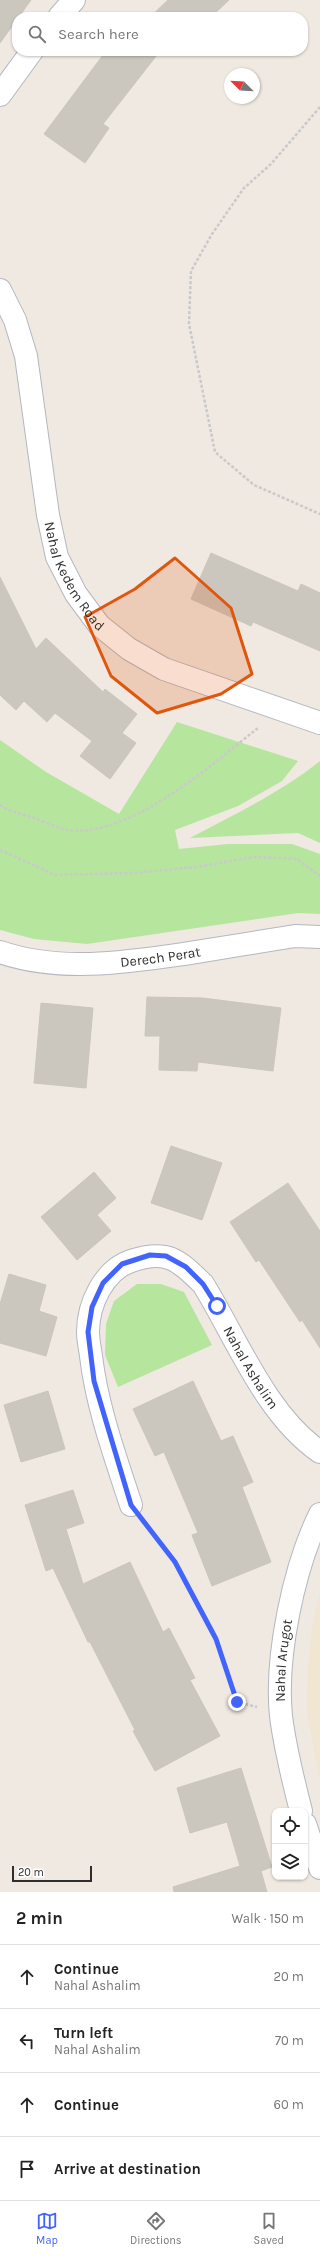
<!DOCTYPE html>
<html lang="en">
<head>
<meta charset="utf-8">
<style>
  body { margin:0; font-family:Karla,sans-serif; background:#f6f6f6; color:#222 }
  .controls { position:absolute; right:12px; bottom:12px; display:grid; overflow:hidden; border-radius:8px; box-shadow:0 1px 3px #0004 }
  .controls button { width:36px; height:36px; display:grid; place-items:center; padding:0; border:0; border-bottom:1px solid #e0e0e0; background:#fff; color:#222; font:20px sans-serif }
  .compass { position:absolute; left:224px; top:68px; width:36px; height:36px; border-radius:50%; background:#fff; box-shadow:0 1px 3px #0004; rotate:294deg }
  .scale { position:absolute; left:12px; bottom:10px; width:80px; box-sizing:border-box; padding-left:4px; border:2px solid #2e2e2e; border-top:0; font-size:11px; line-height:14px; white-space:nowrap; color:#2e2e2e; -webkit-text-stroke:3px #fff; paint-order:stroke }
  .stop { position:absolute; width:12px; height:12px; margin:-9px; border:3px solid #4264fb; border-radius:50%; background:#fff }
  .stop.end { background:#4264fb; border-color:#fff; box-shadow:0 1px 4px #0008 }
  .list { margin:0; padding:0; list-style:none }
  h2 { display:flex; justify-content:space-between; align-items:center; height:52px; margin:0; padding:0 16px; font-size:17px }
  h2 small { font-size:13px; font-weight:400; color:#767676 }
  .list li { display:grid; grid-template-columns:26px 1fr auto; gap:12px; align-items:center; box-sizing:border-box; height:64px; padding:0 16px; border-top:1px solid #e0e0e0 }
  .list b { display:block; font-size:15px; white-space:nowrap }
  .list p { margin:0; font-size:13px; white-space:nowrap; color:#767676 }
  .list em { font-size:13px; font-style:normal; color:#767676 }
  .icon { flex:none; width:22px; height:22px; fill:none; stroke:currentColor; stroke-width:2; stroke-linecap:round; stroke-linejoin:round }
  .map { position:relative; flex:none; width:320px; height:1892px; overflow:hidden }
  .search { position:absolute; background:#fff; box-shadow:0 1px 3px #0004; left:12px; right:12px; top:12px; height:44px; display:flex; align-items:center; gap:10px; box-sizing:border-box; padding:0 14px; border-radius:16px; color:#767676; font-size:15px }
  .sheet { height:308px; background:#fff }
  nav { display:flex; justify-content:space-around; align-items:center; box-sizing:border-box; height:56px; border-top:1px solid #e0e0e0; background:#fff; font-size:11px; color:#767676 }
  nav a { display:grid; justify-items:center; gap:2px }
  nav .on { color:#4264fb }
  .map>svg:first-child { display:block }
</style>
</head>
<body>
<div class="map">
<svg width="320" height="1892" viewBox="0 0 320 1892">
  <rect width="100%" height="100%" fill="#efe9e1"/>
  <!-- education -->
  <path fill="#f0e6d1" d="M320 1593V1781L307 1713 308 1666 312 1629Z"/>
  <!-- green -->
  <path fill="#b6e59e" d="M177 722 298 761 282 781 238 806 175 830 179 849 228 844H292L320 854V914L298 913 87 944 34 939 0 930V740L46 772 119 814Z
    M320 761V843L298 833 190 838C235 814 280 793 320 761Z
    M137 1284H161L184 1292 212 1345 118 1387 105 1355 106 1324 114 1301Z"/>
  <!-- building -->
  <path fill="#cbc7bf" stroke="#cbc5ba" d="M0 0H31L0 43Z
    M168 0H229L211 17H150Z
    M106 51H160L103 124 109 128 85 163 44 134Z
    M211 553 298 591 301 584 320 593V651L253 622 251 626 191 599Z
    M0 577 36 649 46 638 103 692 105 689 137 714 122 733 136 743 110 779 80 756 92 741 55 713 47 722 24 701 16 710 0 695Z
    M147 997 203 998 281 1008 273 1071 198 1062 197 1071 159 1070 160 1036H145Z
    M41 1003 93 1008 86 1088 34 1083Z
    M171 1146 222 1163 202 1220 151 1203Z
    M94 1172 116 1198 97 1215 111 1231 77 1260 41 1217Z
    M288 1183 320 1231V1348L302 1320 300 1322 259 1260 256 1262 230 1222Z
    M9 1274 46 1285 39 1311 57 1317 46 1356 0 1343V1304Z
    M193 1381 221 1441 233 1436 253 1482 242 1487 271 1562 212 1586 192 1535 198 1533 164 1452 155 1456 133 1409Z
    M48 1391 65 1449 21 1462 4 1405Z
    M73 1490 84 1523 66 1529 83 1584 130 1562 163 1632 169 1628 195 1678 190 1680 220 1736 155 1771 133 1731 135 1730 90 1642H88L53 1568 46 1571 25 1505Z
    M241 1768 272 1867 261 1871 267 1892H174L173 1887 240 1866 227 1822 190 1833 177 1788Z"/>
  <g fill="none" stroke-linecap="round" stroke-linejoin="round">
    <defs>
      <g id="minor">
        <path d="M59 17 74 0"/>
        <path d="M0 95 32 51"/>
        <path id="s1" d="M0 290 15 320 26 356 48 515 57 557 76 594 99 625 129 649 164 669 320 723"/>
        <path id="s2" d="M0 952C61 973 128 962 190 953 225 947 260 942 295 936L320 937"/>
        <path id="s3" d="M131 1505C115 1456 97 1407 91 1356 90 1348 88 1340 88 1332 88 1304 104 1270 131 1261 167 1249 177 1259 203 1284 237 1339 266 1415 320 1452"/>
        <path id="s4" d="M301 1811C293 1780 285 1748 281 1716 275 1656 294 1567 320 1514"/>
        <path d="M305 1824 320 1868"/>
      </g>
    </defs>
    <!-- minor casing -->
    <use href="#minor" stroke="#b4b7c1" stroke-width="24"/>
    <!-- path -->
    <path stroke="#c9c9c9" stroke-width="2.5" stroke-dasharray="3 2" stroke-linecap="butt" d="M320 107 271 164 244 188 212 234 191 271 189 324 215 452 254 485 320 514
      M0 805C9 812 23 814 34 818 47 823 65 832 78 831 140 829 211 765 258 728
      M0 850 55 875 131 873 196 867 254 857 297 859 320 876
      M146 1524 175 1562 216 1639 237 1702 257 1707"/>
    <!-- minor -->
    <use href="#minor" stroke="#fff" stroke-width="22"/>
  </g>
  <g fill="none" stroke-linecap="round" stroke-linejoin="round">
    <!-- route -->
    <path stroke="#4264fb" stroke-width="5" d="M217 1306 203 1284 186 1267 166 1256 150 1255 122 1264 103 1283 92 1307 88 1332 94 1381 131 1505 175 1562 216 1639 237 1702"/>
  </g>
  <!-- marked area -->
  <path fill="#df570e" fill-opacity="0.2" stroke="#df570e" stroke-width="3" stroke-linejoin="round" d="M175 558 231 608 252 674 221 694 157 713 111 676 85 617 135 589Z"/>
  <g text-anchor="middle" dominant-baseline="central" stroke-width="3.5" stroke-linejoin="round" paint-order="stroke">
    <!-- street labels -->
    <g font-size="14" fill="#2e2e2e" stroke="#fff">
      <text stroke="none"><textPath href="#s1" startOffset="299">Nahal Kedem Road</textPath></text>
      <text stroke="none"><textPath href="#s2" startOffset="162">Derech Perat</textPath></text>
      <text stroke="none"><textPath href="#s3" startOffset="445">Nahal Ashalim</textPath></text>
      <text stroke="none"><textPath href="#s4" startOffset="153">Nahal Arugot</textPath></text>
    </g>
  </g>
</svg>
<div class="controls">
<button><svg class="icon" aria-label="locate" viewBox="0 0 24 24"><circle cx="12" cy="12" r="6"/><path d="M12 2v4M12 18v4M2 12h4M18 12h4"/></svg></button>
<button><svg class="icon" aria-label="layers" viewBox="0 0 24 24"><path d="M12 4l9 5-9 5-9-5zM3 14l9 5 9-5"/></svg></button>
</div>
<svg class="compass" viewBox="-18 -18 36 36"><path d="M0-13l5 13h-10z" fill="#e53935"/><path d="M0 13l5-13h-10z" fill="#767676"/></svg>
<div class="scale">20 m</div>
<div class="stop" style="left:217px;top:1306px"></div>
<div class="stop end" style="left:237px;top:1702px"></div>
<div class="search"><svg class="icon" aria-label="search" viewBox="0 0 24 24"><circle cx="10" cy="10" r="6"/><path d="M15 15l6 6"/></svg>Search here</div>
</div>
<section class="sheet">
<h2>2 min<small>Walk · 150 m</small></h2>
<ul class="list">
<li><svg class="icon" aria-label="ahead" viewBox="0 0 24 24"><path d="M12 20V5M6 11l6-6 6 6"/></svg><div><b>Continue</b><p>Nahal Ashalim</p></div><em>20 m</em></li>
<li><svg class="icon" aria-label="left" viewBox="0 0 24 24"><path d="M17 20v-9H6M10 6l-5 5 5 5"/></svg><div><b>Turn left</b><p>Nahal Ashalim</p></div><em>70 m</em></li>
<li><svg class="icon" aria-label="ahead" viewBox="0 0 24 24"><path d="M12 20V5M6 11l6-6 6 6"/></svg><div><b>Continue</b></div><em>60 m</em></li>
<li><svg class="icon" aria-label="arrive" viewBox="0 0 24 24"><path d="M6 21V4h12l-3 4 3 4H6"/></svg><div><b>Arrive at destination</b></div></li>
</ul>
</section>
<nav>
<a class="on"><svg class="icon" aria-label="map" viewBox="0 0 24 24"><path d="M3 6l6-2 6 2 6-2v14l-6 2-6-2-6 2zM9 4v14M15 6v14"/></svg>Map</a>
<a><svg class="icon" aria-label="directions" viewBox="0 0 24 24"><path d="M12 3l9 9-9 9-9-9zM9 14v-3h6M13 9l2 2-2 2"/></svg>Directions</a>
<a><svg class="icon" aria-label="saved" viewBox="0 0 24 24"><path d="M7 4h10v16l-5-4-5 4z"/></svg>Saved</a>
</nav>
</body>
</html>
